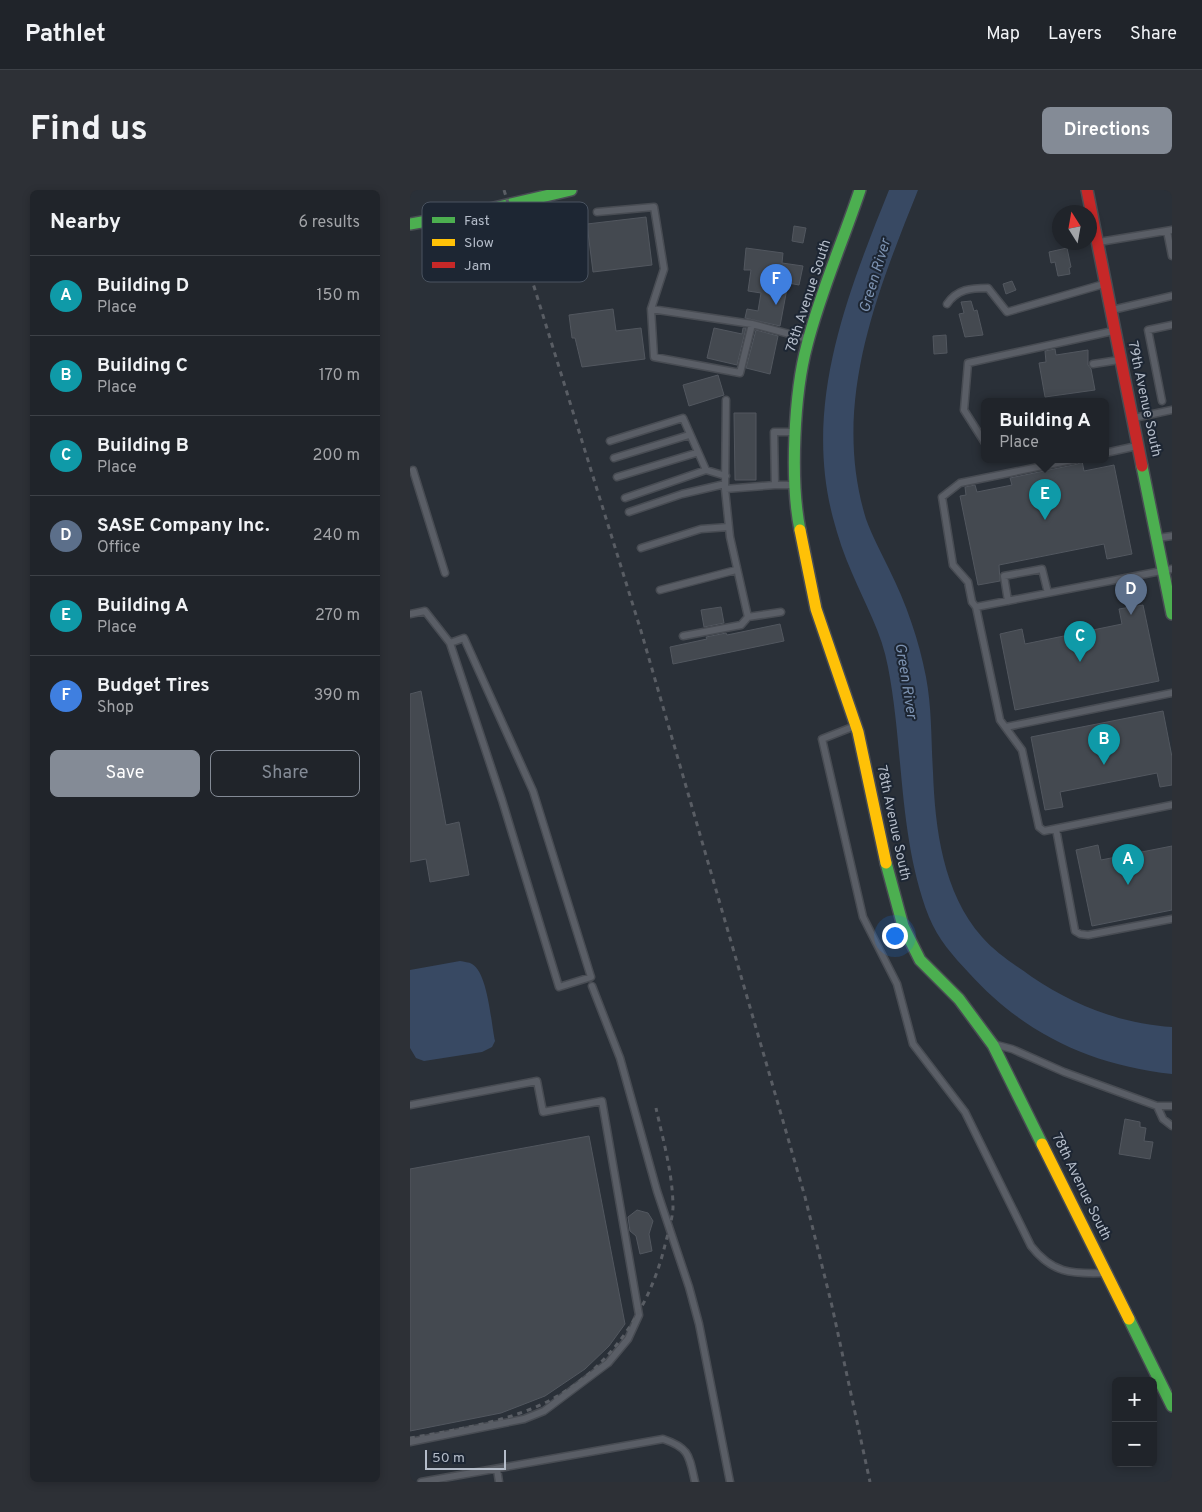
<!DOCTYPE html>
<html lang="en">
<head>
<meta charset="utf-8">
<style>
  body { margin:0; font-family:Overpass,sans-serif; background:#2d3036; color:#f1f3f6 }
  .controls { position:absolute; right:15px; bottom:15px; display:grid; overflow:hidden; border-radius:8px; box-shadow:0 2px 8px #0003 }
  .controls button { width:45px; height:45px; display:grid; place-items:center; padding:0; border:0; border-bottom:1px solid #3d4147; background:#20242a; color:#f1f3f6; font:25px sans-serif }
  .compass { position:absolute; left:642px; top:15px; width:45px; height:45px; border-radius:50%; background:#20242a; box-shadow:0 2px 8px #0003; rotate:349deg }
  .scale { position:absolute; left:15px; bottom:12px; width:81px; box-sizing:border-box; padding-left:5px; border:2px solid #b4bcc9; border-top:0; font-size:14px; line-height:18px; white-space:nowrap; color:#b4bcc9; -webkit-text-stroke:4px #1d2633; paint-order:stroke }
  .you { position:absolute; left:484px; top:745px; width:18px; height:18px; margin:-12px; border:4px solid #fff; border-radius:50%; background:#1a73e8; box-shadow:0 0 0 8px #1a73e833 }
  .badge { display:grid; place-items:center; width:32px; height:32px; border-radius:50%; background:#848b96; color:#fff; font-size:16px; font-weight:700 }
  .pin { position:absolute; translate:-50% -41px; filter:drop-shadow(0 1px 2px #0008) }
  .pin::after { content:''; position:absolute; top:26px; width:18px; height:15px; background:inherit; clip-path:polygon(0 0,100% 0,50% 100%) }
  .popup { position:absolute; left:571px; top:208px; width:128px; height:65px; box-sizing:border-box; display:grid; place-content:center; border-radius:8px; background:#20242a; filter:drop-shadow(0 1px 4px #0005); font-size:16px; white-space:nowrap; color:#a2a4a8 }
  .popup b { font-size:19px; color:#f1f3f6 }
  .popup::after { content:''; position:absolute; left:50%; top:100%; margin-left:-10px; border:10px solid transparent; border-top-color:#20242a }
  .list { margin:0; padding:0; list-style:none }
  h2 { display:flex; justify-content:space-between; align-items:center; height:65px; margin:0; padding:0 20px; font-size:21px }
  h2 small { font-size:16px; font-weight:400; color:#a2a4a8 }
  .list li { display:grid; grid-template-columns:32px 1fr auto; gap:15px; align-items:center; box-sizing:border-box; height:80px; padding:0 20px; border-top:1px solid #3d4147 }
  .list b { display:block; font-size:19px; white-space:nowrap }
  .list p { margin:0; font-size:16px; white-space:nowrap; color:#a2a4a8 }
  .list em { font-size:16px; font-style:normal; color:#a2a4a8 }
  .actions { display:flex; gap:10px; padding:15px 20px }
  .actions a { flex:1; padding:11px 0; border:1px solid #848b96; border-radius:8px; text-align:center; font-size:18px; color:#848b96 }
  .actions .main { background:#848b96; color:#fff }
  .map { position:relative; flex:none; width:762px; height:1292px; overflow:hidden; border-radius:8px }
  header { display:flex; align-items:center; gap:30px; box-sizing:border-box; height:70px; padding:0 25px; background:#20242a; border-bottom:1px solid #3d4147 }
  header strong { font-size:24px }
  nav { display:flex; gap:28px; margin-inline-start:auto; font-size:18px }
  .intro { display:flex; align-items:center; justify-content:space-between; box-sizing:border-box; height:120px; padding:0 30px }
  h1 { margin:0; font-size:35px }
  .button { padding:12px 22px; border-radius:8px; background:#848b96; color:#fff; font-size:18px; font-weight:700 }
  main { display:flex; gap:30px; padding:0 30px }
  aside { flex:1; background:#20242a; border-radius:8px; box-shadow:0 2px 8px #0003 }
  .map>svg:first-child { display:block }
</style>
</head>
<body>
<header>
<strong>Pathlet</strong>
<nav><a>Map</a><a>Layers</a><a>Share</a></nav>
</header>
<div class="intro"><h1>Find us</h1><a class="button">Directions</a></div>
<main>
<aside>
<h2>Nearby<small>6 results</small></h2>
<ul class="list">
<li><span class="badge" style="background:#0f9aa8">A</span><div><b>Building D</b><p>Place</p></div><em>150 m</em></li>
<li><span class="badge" style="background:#0f9aa8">B</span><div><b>Building C</b><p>Place</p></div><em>170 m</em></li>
<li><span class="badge" style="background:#0f9aa8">C</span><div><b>Building B</b><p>Place</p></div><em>200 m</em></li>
<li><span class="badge" style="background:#5c6f8a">D</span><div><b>SASE Company Inc.</b><p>Office</p></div><em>240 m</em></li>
<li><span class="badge" style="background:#0f9aa8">E</span><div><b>Building A</b><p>Place</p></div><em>270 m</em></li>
<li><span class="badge" style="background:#3f7fe0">F</span><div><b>Budget Tires</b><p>Shop</p></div><em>390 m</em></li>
</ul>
<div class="actions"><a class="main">Save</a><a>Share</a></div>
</aside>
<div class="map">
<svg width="762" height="1292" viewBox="0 0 762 1292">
  <rect width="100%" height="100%" fill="#2a3038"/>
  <!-- water -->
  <path fill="#384963" d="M479 0H508C466 105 421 215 456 329 462 346 471 362 479 379 496 413 509 450 516 487 522 519 521 550 523 582 525 638 533 703 572 747 586 763 605 775 622 787 663 815 712 834 762 837V884C681 875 614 844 559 783 543 766 528 749 519 727 488 647 494 559 478 477 472 443 455 414 442 383 434 365 428 347 423 328 393 214 437 105 479 0Z
    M50 771C54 772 59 772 62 774 78 783 81 833 85 851L82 857 72 862 14 871 6 868 0 858V780Z"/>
  <!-- building -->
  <path fill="#444950" stroke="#52575f" d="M236 27 242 75 183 82 177 34Z
    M384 36 396 38 393 53 382 51Z
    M336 58 373 63 372 73 393 76 389 95 378 93 370 136 335 128 337 119 348 121 351 103 338 101 341 80H334Z
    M657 58 661 77 659 78 660 84 648 86 645 72 641 73 639 62Z
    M602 91 606 100 596 104 593 94Z
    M561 111 564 121 567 120 573 145 555 147 549 124 554 123 551 112Z
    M203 119 206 141 231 138 235 169 172 177 165 148H162L159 125Z
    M304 138 332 144 333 138H336L327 175 297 168Z
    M346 140 368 146 360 184 336 178Z
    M536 145 537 163 524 164 523 146Z
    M645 159 646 165 678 160V175L681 179 685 200 635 207 629 173 636 172 635 161Z
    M308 185 314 205 279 216 273 195Z
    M324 223H346V290H325Z
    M672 271 674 281 704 275 722 364 697 369 694 354 589 375 590 391 568 395 550 306 556 305 555 297 565 295 567 302 602 295 600 288 668 274Z
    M733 415 749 491 605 520 590 444 612 439 615 454 712 434 709 419Z
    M311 417 314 433 294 437 291 420Z
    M370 434 374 451 263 474 260 457 297 449 296 447 316 443 317 445Z
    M11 501 36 635 49 632 59 685 20 692 16 669 0 672V504Z
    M753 521 762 567V595L750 597 747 583 650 602 653 617 635 620 621 547Z
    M688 655 691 670 762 656V720L682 736 666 660Z
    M715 929 730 932V937L736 938 734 951 743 952 740 969 709 964Z
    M179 946 215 1134 199 1156 175 1179 135 1206 91 1223 0 1241V979Z
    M227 1020 238 1023 243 1031 239 1044 242 1061 230 1064 226 1046 220 1041 218 1027Z"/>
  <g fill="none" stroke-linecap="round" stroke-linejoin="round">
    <defs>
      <path id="lane" d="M187 22 244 17 254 79 241 119 342 134 398 149
        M757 41 762 66
        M689 52 762 40
        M537 114C547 99 561 98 578 98L597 122 694 94
        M241 119 244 167 330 183 342 134
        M702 120 762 106
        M683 174 709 170
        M316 210 315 299 320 347 338 427
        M752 211 738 140 762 135
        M724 228 762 220
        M200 251 273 228 296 280 316 286
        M575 253 554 220 558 173 703 141
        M695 263 727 256
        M204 268 279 245
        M667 269 550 293 532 307 543 375 558 392 562 412 566 417 590 530 612 560 629 637 634 641 762 615
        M3 280 35 383
        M207 287 286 263
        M384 295H365L364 242H384
        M315 299 365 295
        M215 308 296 280
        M219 322 272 304 315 294
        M748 348 762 346
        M231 358 291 339 319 337
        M250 400 326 380
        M598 411 594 386 632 379 638 403
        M566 417 762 379
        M0 424 15 421 40 453 92 610 149 797 181 787 123 601 54 448 40 453
        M273 446 331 435 338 427 371 422
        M445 536 412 549 453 727 487 794 503 854 555 922 621 1056C642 1083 661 1084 693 1083
        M596 537 762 503
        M646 639 665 741 670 744 678 745 762 729
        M182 796 210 868 247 1001 279 1097 289 1134 320 1292
        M587 855 602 859 654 882 747 916H762
        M0 915 127 891 133 922 192 911 229 1125 218 1149 198 1173 134 1221 114 1229 0 1252
        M747 916 753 929 762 936
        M87 1279 89 1292
        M11 1292 253 1249C280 1258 279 1266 285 1292"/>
      <path id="fast" d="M0 34 67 22 161 0
        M732 276 762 424
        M390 340C380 291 384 203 397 155 410 103 433 51 450 0
        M476 673 493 736 510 770 549 809 583 855 632 954
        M719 1129 762 1216"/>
      <path id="slow" d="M390 340 406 419 448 542 476 673
        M632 954 719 1129"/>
      <path id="jam" d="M677 0 732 276"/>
    </defs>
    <!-- lane casing -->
    <use href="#lane" stroke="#484c53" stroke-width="9"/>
    <!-- fast casing -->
    <use href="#fast" stroke="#484c53" stroke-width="14"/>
    <!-- slow casing -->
    <use href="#slow" stroke="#484c53" stroke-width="14"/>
    <!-- jam casing -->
    <use href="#jam" stroke="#484c53" stroke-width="14"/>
    <!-- lane -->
    <use href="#lane" stroke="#5a5e66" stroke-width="6"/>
    <!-- fast -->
    <use href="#fast" stroke="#4caf50" stroke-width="11"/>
    <!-- slow -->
    <use href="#slow" stroke="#ffc107" stroke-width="11"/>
    <!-- jam -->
    <use href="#jam" stroke="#c62828" stroke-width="11"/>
    <!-- rail -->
    <path stroke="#595d64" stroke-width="3" stroke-dasharray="5 5" stroke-linecap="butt" d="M94 0 231 441 395 1007 422 1116 460 1292
      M0 1248C40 1241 83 1234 121 1219 191 1191 238 1126 255 1055 258 1043 262 1031 263 1018 263 984 253 950 246 918"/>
  </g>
  <g text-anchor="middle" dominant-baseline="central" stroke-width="4" stroke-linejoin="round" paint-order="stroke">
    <!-- street labels -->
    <g font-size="14" fill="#b4bcc9" stroke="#1d2633">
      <text transform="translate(399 106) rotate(-72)">78th Avenue South</text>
      <text transform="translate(734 209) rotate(78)">79th Avenue South</text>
      <text transform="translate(483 633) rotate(78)">78th Avenue South</text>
      <text transform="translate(671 997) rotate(64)">78th Avenue South</text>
    </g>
    <!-- water labels -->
    <g font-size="15" font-style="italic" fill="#7c92b1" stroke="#1d2633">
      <text transform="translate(466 86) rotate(-73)">Green River</text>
      <text transform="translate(495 491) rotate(81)">Green River</text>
    </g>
  </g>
  <!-- legend -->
  <rect x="12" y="12" width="166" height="80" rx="8" fill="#1d2633" stroke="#4a5360" stroke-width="1"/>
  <rect x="22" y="27" width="23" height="6" fill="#4caf50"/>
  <rect x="22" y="49" width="23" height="7" fill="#ffc107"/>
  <rect x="22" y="72" width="23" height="6" fill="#c62828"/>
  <g font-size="14" fill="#b4bcc9">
    <text x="54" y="35">Fast</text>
    <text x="54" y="57">Slow</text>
    <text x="54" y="80">Jam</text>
  </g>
</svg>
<div class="controls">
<button>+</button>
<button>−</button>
</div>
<svg class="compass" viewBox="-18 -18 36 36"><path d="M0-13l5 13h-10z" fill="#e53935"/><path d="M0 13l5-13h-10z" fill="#a2a4a8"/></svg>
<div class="scale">50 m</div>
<div class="you"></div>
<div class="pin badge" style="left:718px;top:695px;background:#0f9aa8">A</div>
<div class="pin badge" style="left:694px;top:575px;background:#0f9aa8">B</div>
<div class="pin badge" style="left:670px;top:472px;background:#0f9aa8">C</div>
<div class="pin badge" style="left:721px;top:425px;background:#5c6f8a">D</div>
<div class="pin badge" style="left:635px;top:330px;background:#0f9aa8">E</div>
<div class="popup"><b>Building A</b>Place</div>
<div class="pin badge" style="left:366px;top:115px;background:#3f7fe0">F</div>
</div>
</main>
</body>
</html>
